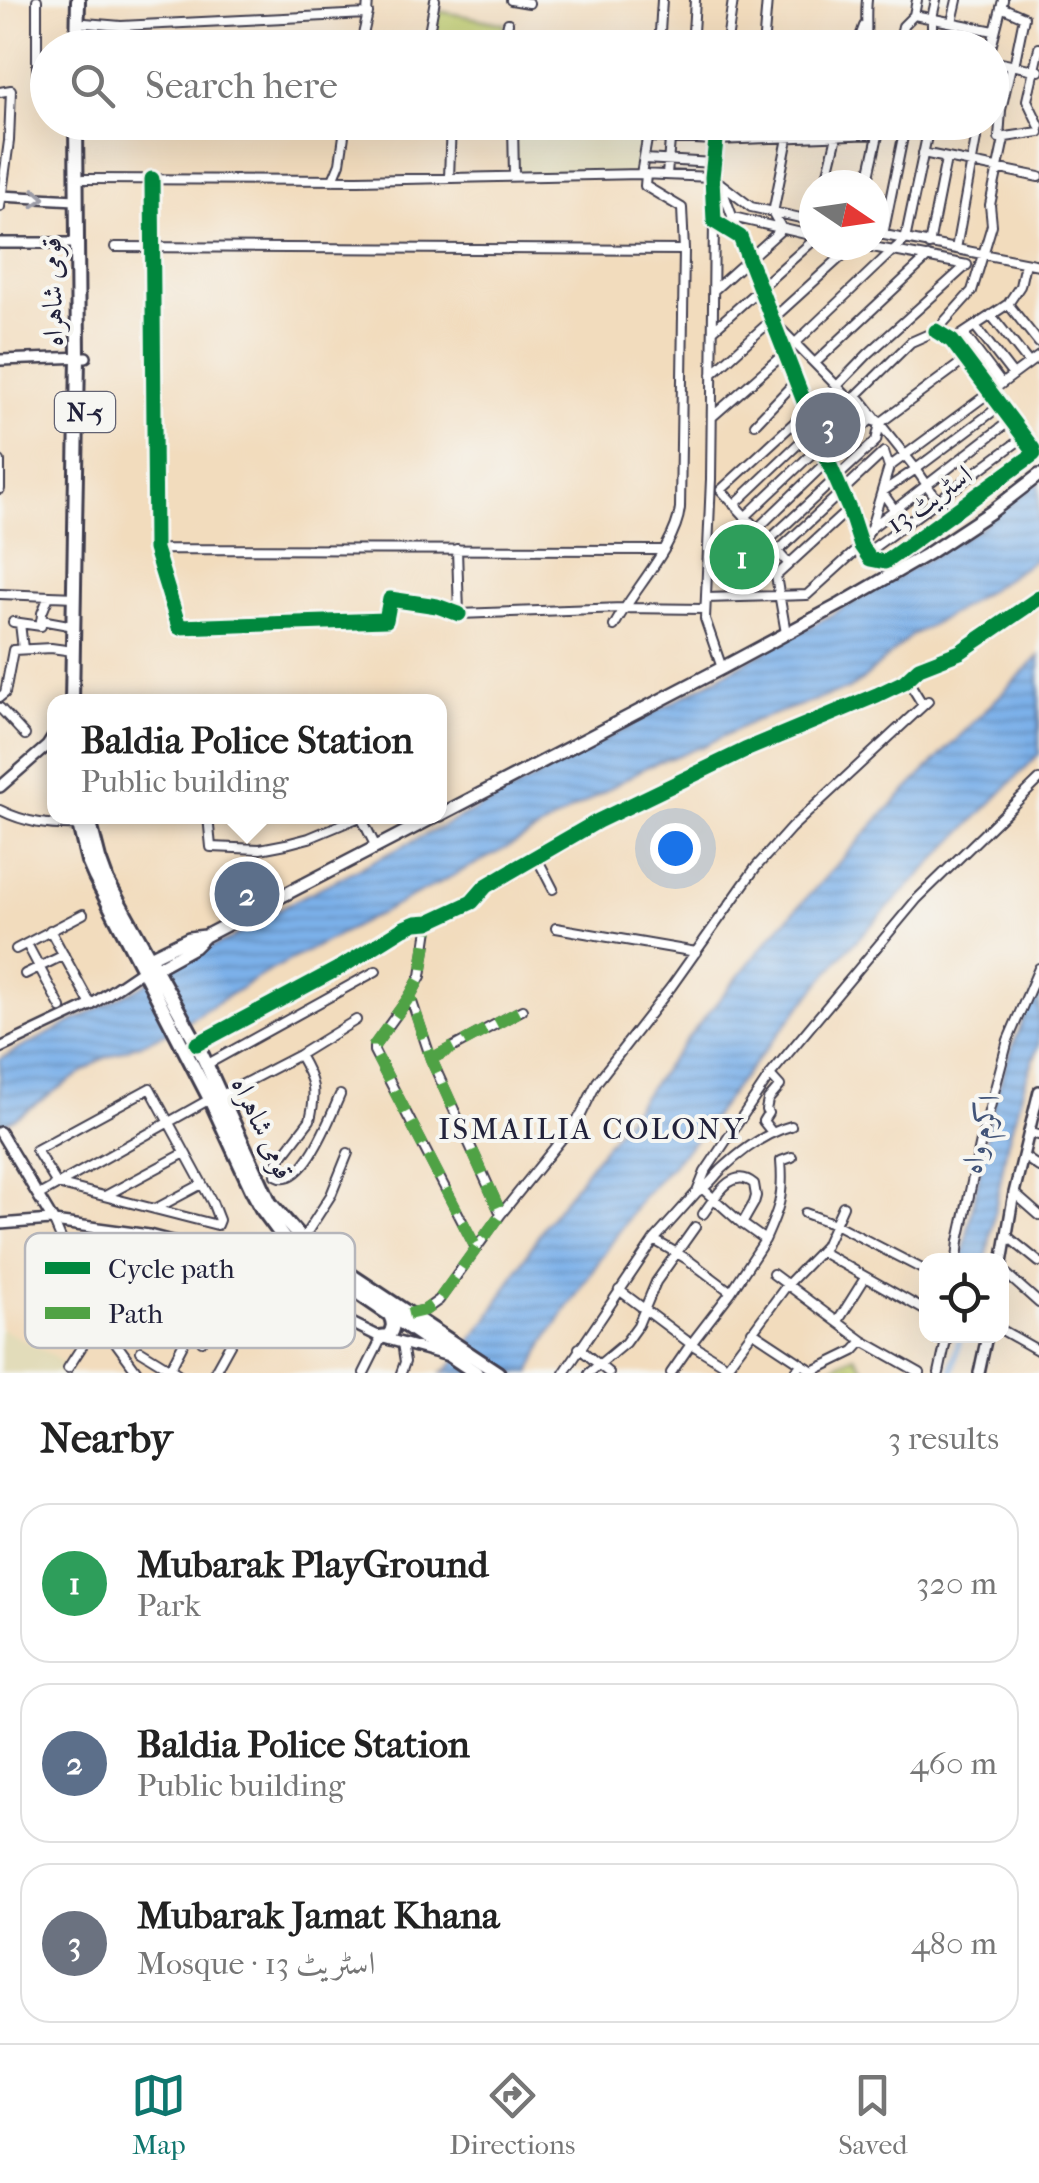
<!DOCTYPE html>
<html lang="en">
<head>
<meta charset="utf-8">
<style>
  body { margin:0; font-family:"IM FELL French Canon",Amiri,serif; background:#f6f6f6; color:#222 }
  .controls { position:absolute; right:30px; bottom:30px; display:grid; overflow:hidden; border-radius:20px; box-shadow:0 10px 40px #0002 }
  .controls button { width:90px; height:90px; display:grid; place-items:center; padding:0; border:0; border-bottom:2px solid #e0e0e0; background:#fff; color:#222; font:50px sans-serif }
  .compass { position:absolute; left:799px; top:170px; width:90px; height:90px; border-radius:50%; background:#fff; box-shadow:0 10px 40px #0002; rotate:103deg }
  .you { position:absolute; left:675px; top:848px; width:35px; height:35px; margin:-25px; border:8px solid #fff; border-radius:50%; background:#1a73e8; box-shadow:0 0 0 15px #1a73e833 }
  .badge { display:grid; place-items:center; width:65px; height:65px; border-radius:50%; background:#0f766e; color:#fff; font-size:32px; font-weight:700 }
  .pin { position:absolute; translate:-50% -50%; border:5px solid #fff; box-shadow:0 2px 10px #0006 }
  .popup { position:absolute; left:47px; top:694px; width:400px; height:130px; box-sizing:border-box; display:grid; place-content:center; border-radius:20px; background:#fff; filter:drop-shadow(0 2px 8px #0005); font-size:32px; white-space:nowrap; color:#767676 }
  .popup b { font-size:38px; color:#222 }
  .popup::after { content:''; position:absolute; left:50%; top:100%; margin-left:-20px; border:20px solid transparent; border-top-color:#fff }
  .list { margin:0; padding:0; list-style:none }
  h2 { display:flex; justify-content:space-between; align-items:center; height:130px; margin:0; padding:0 40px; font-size:42px }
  h2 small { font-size:32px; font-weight:400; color:#767676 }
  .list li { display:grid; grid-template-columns:65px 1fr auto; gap:30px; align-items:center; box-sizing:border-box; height:160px; margin:0 20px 20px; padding:0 20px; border:2px solid #e0e0e0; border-radius:30px }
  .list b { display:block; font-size:38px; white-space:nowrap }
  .list p { margin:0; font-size:32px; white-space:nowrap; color:#767676 }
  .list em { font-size:32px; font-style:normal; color:#767676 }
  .icon { flex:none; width:55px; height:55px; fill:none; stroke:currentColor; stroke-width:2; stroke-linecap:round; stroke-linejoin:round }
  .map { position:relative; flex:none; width:1039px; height:1373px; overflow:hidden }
  .search { position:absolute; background:#fff; box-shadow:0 10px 40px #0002; left:30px; right:30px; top:30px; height:110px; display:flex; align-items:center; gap:25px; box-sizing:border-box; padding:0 35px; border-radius:55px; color:#767676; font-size:38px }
  .sheet { height:670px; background:#fff }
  nav { display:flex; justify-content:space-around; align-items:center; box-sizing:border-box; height:140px; border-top:2px solid #e0e0e0; background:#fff; font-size:28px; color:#767676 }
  nav a { display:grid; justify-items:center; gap:5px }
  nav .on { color:#0f766e }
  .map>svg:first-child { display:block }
</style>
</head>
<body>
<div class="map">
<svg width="1039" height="1373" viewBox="0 0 1039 1373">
  <defs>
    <pattern id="cemetery-stones" width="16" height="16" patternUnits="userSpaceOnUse" patternTransform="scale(2.5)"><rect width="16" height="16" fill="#beca6c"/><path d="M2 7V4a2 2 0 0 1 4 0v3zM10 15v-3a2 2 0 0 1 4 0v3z" fill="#a3ad5e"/></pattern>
    <pattern id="park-tufts" width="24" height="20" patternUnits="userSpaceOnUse" patternTransform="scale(2.5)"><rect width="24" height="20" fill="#beca6c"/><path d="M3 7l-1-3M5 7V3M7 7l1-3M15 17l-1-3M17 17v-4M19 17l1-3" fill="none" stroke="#a3ad5e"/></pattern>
    <pattern id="water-rules" width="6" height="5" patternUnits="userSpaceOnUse" patternTransform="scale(2.5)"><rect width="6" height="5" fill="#7cb0e9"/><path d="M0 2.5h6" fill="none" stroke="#658fbe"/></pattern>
  </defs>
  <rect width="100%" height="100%" fill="#f6f6f2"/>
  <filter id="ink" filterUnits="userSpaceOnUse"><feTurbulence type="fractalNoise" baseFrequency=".01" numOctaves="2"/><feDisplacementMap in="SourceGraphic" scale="20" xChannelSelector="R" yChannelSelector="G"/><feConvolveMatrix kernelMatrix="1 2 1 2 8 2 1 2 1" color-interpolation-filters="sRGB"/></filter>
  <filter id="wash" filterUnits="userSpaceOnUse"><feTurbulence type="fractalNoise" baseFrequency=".0048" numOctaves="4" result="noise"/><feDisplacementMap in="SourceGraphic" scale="40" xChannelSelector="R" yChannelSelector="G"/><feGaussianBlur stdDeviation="2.25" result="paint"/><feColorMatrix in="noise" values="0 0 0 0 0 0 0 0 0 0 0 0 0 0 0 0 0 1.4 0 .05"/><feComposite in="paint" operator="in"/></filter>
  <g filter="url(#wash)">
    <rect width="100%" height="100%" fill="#f2dcbd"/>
    <!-- built -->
    <path fill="#e2dcba" d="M513 123H650L641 174 514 176Z
      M0 1328 52 1355 72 1373H0Z"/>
    <!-- cemetery -->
    <path fill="url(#cemetery-stones)" stroke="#707654" stroke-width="2.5" d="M855 1356 868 1373H820Z"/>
    <!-- park -->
    <path fill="url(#park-tufts)" stroke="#707654" stroke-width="2.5" d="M439 11 505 24 501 47H444L445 41 434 39Z"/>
    <!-- water -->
    <path fill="url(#water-rules)" stroke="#4f6992" stroke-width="2.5" d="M1039 481V557L956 611 912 635 861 681 848 689 754 721 703 746 646 767 516 843 267 972 167 1033 100 1060 24 1112 0 1126V1059L142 986 188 956 227 941 288 904 505 795 867 595 977 530Z
      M1039 656V754L844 953 740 1081 699 1135 641 1199 545 1341 530 1373H442L451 1366 487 1320 544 1226 686 1040 769 939 886 811Z
      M1039 980V1044L1024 1085 1007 1144 986 1260H962L993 1105 1006 1064Z"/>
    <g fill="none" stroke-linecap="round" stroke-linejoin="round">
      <!-- canal -->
      <path stroke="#7cb0e9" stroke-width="6" d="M952 1373 960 1336"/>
    </g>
  </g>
  <g filter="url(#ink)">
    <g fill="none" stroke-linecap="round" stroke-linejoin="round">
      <defs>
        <path id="minor" d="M37 0V82H48
          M511 0 529 3
          M917 0 914 15 994 31
          M1001 7 1024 17 1014 66
          M952 22 957 0
          M85 23 121 26 367 14 368 0
          M360 48 368 13
          M426 48 435 0
          M503 48 508 23
          M659 48 662 0
          M692 48 695 0
          M726 48 733 0
          M763 48 767 0
          M856 48 864 26
          M865 48C868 31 865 17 867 0
          M898 48 903 26 914 15
          M932 48V18L936 0
          M991 48 1003 0
          M1039 48 1027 100 1039 125
          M992 61 1039 71
          M1011 66 1001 110 999 138 1039 132
          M0 92 11 90 9 141 0 207
          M345 125 513 127
          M513 125 514 176
          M648 137 716 140 879 134
          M716 140 712 177 714 221 740 237 821 445 849 509 861 546 870 559 885 562 1034 454 1033 449 952 341 936 331
          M923 153 1039 177
          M644 159 714 163
          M641 174 650 122
          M667 175 670 140
          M449 178 451 122
          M84 179 358 180 641 174 712 177 751 207 814 221
          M152 179 155 549 179 627 386 620 390 599 437 606 459 614
          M333 180 340 163 346 122
          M720 183 739 235
          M825 185 837 136
          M867 185 881 122
          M733 217 814 236
          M714 221 711 479 705 619 722 668
          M874 233 1039 265
          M883 235 906 122
          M862 245 967 265
          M929 245 946 159
          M115 247 684 250
          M956 249 979 122
          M714 290 782 229 773 213 788 138
          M1008 304 1039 343
          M991 315 1029 363
          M776 324 870 420
          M975 326 1013 375
          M713 330 814 240
          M964 334 1001 383
          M952 341 1008 304 1020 286 1025 263
          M815 363 928 257
          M712 374 854 245
          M838 385 868 354 967 265
          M712 417 786 352 891 252 905 240 930 122
          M755 424 797 380
          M0 461V489
          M721 490 808 410
          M721 490 788 563
          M734 505 815 428
          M894 509 882 492 916 469 1000 406
          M745 517 821 445
          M949 517 916 469 857 395 911 342 936 331 972 291 992 225 990 205 1004 139
          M871 528 1011 420
          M757 529 870 420 880 423 965 360
          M768 541 876 441 880 423
          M155 549 662 550
          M457 549 459 614 623 608 705 609
          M777 552 884 452 889 467
          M865 554 1024 437
          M0 594 75 597
          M706 598 807 595 861 546 871 528 889 467 1039 356
          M41 620 74 626
          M13 622 41 626 42 613 49 596
          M20 623 23 649
          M614 626C633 590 676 546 680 508L684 250 682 208 645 186 646 174
          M786 633 776 576 849 509
          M907 679 923 705
          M0 697 5 693 13 650 51 648 73 651
          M0 708 25 735
          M0 810C26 823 50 826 78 825
          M208 816 211 847 260 849 286 844 309 838 362 816
          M361 817 376 847
          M536 856 553 889
          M556 928 696 952
          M50 930 91 1005
          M27 944 61 1008
          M16 949 83 914
          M25 974 64 955
          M410 996 374 1046V1051L476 1248
          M197 1044 343 966 404 928 416 923 429 922 472 902 486 886 508 873 598 821 745 750 877 695 904 682 919 668 960 652 1039 598
          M299 1055C314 1081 317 1090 310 1120L277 1163 276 1175C303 1191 331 1115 340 1095
          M431 1059 522 1010
          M206 1065 376 971
          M770 1075 780 1086 768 1100 766 1110 768 1113 763 1121 771 1131
          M150 1088 212 1202 219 1220 217 1225 57 1184 36 1150Z
          M220 1096 299 1055 356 1020
          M1028 1133 1039 1135
          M1023 1156 1039 1167
          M697 1192 705 1172 770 1075 917 899 1039 780
          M1014 1193 1039 1215
          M39 1195 210 1099
          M105 1196 185 1153
          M155 1209 202 1184
          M805 1213 835 1224 926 1271
          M501 1214 581 1115 597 1082 671 987 756 867 791 828 928 701
          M703 1214C715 1198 732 1165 754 1184L756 1196 754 1203 742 1224
          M54 1222 91 1309 138 1373
          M1007 1236 1039 1262
          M302 1240 331 1195 348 1153
          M654 1240 687 1259 731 1292
          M765 1240C779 1209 784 1196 781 1161L792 1157
          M820 1251 926 1311
          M957 1260 959 1241 981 1141 1008 1040 1039 968
          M1002 1270 1039 1303
          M773 1274 863 1341 920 1373
          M619 1290 691 1344 738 1373
          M145 1302 163 1238
          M412 1313 425 1310 439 1300 501 1214 431 1059 410 996 421 976 429 922
          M838 1321 865 1278
          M1002 1330 1039 1351
          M752 1331 802 1364 794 1373
          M202 1341 242 1270
          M579 1348 609 1373
          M141 1351 177 1373
          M802 1364 813 1371 854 1351 863 1341
          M68 1368 99 1320
          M170 1369 226 1261
          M214 1373 265 1281
          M364 1373 382 1337
          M401 1373 405 1362 402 1343
          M564 1373 654 1240 697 1192C708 1187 713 1178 721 1170 741 1151 765 1133 791 1126
          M589 1373 625 1343 638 1325 656 1282 695 1227
          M671 1373 691 1344 731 1292 765 1240 740 1222 704 1190
          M722 1373 787 1285 825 1246 843 1206
          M939 1373 947 1336"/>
        <path id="tertiary" d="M0 196 76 200
          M0 243H77
          M0 360 86 357
          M0 787 47 746 54 735
          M0 1048 91 1005 144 969
          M0 1132 54 1222 149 1235 191 1246 226 1261 380 1337 445 1355
          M0 1224 51 1220
          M1002 1263 1014 1193 1039 1091
          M979 1373 987 1336"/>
        <path id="primary" d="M440 815 722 668 841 604 929 553 991 512 1039 475
          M150 957 189 938 205 936
          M156 968 194 947 205 936 436 816"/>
        <path id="trunk" d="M77 48 78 0
          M72 702 78 357 76 122
          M77 816 88 861 95 877 210 1099 252 1190 262 1209 285 1240 361 1295 476 1373
          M88 816 99 859 107 881 197 1044 270 1203 302 1240 331 1262 498 1373
          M380 1337 388 1336C394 1329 394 1323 390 1315"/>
      </defs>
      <!-- minor casing -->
      <use href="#minor" stroke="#413e4e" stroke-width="12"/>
      <!-- tertiary casing -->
      <use href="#tertiary" stroke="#413e4e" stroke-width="14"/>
      <!-- primary casing -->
      <use href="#primary" stroke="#413e4e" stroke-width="16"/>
      <!-- trunk casing -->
      <use href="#trunk" stroke="#413e4e" stroke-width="18"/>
      <!-- minor -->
      <use href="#minor" stroke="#fff" stroke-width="8"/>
      <!-- tertiary -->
      <use href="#tertiary" stroke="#fff" stroke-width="9"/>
      <!-- primary -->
      <use href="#primary" stroke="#fff" stroke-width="11"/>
      <!-- trunk -->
      <use href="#trunk" stroke="#fff" stroke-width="12"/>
      <!-- quiet -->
      <path stroke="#50a245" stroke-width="12" stroke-dasharray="25 12" stroke-linecap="butt" d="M410 996 374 1046V1051L476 1248
        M431 1059 522 1010
        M408 1314 425 1310 439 1300 501 1214 431 1059 410 996 421 976 429 922"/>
      <defs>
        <path id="cycleway" d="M716 140 712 177 714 221 740 237 821 445 849 509 861 546 870 559 885 562 1034 454 1033 449 952 341 936 331
          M152 179 155 549 179 627 386 620 390 599 437 606 459 614
          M197 1044 343 966 404 928 416 923 429 922 472 902 486 886 508 873 598 821 745 750 877 695 904 682 919 668 960 652 1039 598"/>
      </defs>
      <!-- cycleway casing -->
      <use href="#cycleway" stroke="#f6f6f2" stroke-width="21"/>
      <!-- cycleway -->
      <use href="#cycleway" stroke="#00873e" stroke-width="15"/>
    </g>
    <!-- one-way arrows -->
    <defs><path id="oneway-chevron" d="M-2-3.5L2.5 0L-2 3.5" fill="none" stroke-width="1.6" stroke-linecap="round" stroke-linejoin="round" transform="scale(2.5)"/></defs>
    <use stroke="#9c9ca7" href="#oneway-chevron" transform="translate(38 198) rotate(3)"/>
  </g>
  <g text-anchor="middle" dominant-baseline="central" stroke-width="8" stroke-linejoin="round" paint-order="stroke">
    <!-- shield labels -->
    <rect fill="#f6f6f2" stroke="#626272" stroke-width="2.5" x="55" y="392" width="60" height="40" rx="8"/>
    <g font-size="25" font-weight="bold" fill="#22223b">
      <text x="85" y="412">N-5</text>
    </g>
    <!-- street labels -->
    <g font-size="28" fill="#22223b" stroke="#f6f6f2">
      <text transform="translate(52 292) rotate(-91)">قومی شاہراہ</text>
      <text transform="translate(929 499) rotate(-35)">اسٹریٹ 13</text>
      <text transform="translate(263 1128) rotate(65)">قومی شاہراہ</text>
    </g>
    <!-- neighbourhood labels -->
    <g font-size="30" letter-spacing="2.5" fill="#22223b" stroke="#f6f6f2">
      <text x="592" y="1129">ISMAILIA COLONY</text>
    </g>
    <!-- water labels -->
    <g font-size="30" font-style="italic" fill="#425478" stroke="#f6f6f2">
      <text transform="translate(981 1133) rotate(-76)">اکرم واہ</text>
    </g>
  </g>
  <!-- legend -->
  <rect x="25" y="1233" width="330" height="115" rx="15" fill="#f6f6f2" stroke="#b6b6bb" stroke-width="2.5"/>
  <rect x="45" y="1262" width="45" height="12" fill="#00873e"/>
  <rect x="45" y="1307" width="45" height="12" fill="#50a245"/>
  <g font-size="28" fill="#22223b">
    <text x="108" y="1278">Cycle path</text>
    <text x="108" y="1323">Path</text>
  </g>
</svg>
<div class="controls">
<button><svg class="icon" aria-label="locate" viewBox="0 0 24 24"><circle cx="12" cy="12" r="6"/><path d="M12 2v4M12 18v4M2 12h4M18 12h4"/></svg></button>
</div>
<svg class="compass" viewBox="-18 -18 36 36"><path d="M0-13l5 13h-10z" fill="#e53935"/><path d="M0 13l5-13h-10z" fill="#767676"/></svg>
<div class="you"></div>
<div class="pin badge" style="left:742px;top:557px;background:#2e9e5b">1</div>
<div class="pin badge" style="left:247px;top:894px;background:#5c6f8a">2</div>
<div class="popup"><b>Baldia Police Station</b>Public building</div>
<div class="pin badge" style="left:828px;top:425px;background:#6b7280">3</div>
<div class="search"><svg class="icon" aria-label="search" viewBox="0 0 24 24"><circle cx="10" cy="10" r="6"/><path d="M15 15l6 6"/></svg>Search here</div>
</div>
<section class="sheet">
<h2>Nearby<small>3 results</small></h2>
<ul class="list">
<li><span class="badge" style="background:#2e9e5b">1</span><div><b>Mubarak PlayGround</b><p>Park</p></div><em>320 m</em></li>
<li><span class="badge" style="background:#5c6f8a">2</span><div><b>Baldia Police Station</b><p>Public building</p></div><em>460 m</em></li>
<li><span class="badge" style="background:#6b7280">3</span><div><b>Mubarak Jamat Khana</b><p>Mosque · اسٹریٹ 13</p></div><em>480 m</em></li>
</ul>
</section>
<nav>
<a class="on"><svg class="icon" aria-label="map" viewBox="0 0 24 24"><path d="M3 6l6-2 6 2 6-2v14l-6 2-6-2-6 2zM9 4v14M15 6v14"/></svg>Map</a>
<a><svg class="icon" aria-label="directions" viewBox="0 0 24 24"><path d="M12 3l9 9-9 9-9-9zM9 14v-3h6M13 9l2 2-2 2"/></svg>Directions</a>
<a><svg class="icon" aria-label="saved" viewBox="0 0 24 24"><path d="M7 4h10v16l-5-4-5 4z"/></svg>Saved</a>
</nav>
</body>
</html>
